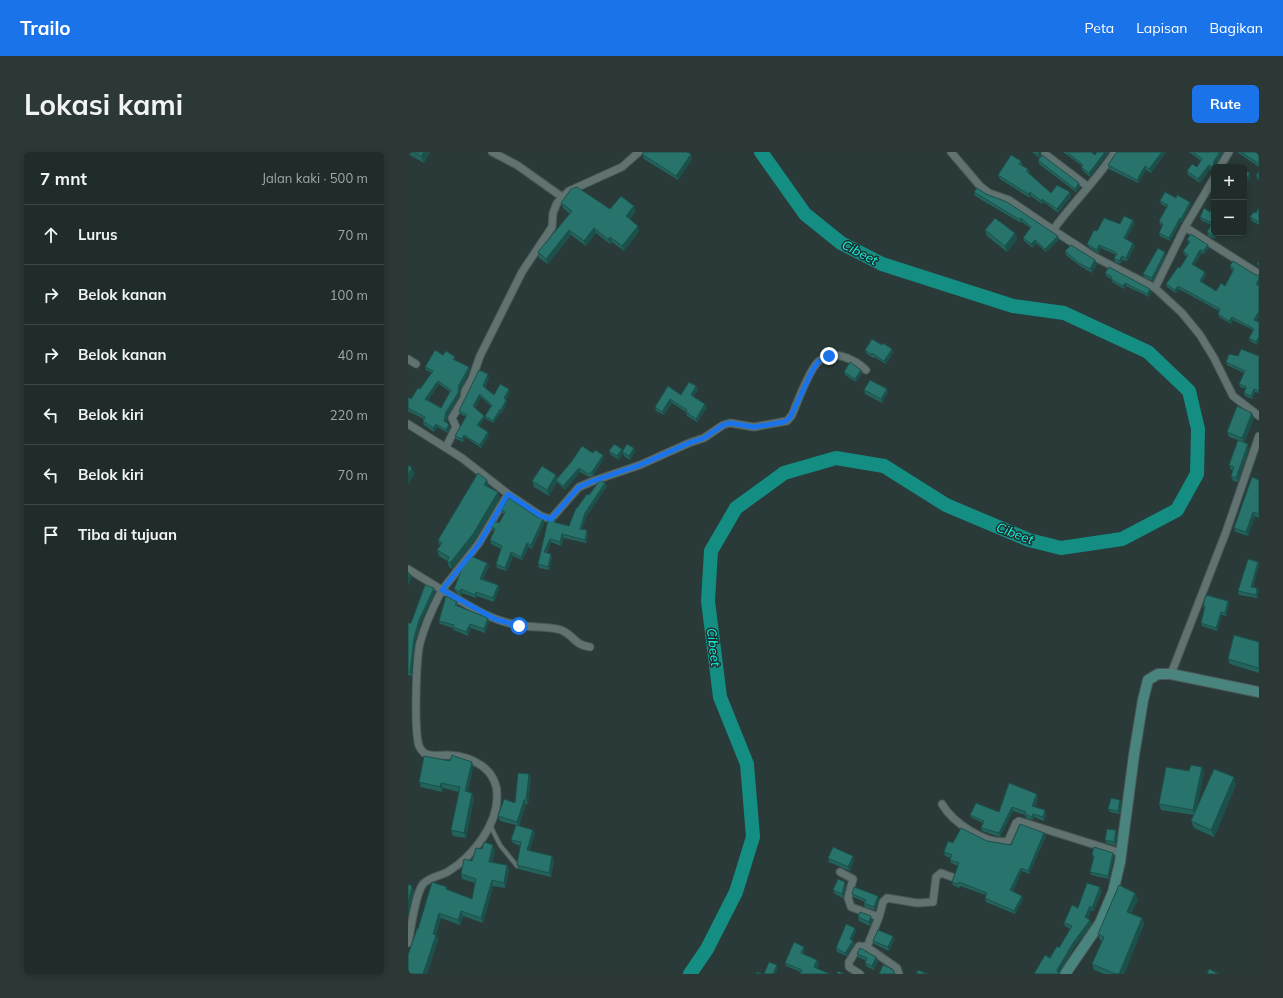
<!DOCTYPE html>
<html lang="id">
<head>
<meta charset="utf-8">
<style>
  body { margin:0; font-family:Mulish,sans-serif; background:#2c3836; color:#f1f3f6 }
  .controls { position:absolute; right:12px; top:12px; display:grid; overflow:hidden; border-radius:6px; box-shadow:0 2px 6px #0003 }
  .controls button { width:36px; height:36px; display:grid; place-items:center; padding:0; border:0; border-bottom:1px solid #3c4847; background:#1f2c2a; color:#f1f3f6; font:20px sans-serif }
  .stop { position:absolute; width:12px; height:12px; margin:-9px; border:3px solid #1a73e8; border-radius:50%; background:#fff }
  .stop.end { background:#1a73e8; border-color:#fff; box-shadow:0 1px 4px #0008 }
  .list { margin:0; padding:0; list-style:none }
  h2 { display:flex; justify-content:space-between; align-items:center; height:52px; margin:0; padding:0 16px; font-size:17px }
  h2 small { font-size:13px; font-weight:400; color:#a1a7a8 }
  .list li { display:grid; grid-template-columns:26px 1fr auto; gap:12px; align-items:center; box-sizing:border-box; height:60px; padding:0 16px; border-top:1px solid #3c4847 }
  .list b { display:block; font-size:15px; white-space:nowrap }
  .list em { font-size:13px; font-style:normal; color:#a1a7a8 }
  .icon { flex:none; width:22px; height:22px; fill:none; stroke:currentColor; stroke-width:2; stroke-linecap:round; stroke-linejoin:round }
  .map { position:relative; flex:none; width:851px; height:822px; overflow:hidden; border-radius:6px }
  header { display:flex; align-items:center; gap:24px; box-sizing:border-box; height:56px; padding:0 20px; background:#1a73e8; color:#fff }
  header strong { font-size:19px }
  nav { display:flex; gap:22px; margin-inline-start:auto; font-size:14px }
  .intro { display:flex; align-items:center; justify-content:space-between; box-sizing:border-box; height:96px; padding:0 24px }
  h1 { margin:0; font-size:28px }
  .button { padding:10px 18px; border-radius:6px; background:#1a73e8; color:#fff; font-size:14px; font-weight:700 }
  main { display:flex; gap:24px; padding:0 24px }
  aside { flex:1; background:#1f2c2a; border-radius:6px; box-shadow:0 2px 6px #0003 }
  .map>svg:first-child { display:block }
</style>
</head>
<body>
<header>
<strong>Trailo</strong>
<nav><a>Peta</a><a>Lapisan</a><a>Bagikan</a></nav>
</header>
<div class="intro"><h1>Lokasi kami</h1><a class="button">Rute</a></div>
<main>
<aside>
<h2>7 mnt<small>Jalan kaki · 500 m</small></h2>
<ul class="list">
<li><svg class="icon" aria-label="ahead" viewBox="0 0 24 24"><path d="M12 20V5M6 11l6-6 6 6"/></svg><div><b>Lurus</b></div><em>70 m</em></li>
<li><svg class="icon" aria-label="right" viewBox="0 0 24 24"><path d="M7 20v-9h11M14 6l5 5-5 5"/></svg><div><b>Belok kanan</b></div><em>100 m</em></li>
<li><svg class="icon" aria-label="right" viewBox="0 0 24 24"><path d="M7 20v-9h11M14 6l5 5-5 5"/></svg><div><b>Belok kanan</b></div><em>40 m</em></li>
<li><svg class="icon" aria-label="left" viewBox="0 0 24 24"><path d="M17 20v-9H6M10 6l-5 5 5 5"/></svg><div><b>Belok kiri</b></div><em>220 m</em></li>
<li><svg class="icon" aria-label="left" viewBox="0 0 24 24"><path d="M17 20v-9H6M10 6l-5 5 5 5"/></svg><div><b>Belok kiri</b></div><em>70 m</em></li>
<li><svg class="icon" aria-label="arrive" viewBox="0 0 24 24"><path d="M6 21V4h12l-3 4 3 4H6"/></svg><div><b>Tiba di tujuan</b></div></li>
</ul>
</aside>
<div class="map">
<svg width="851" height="822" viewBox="0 0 851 822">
  <rect width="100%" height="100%" fill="#293a38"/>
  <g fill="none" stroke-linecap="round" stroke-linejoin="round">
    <!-- river -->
    <path stroke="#148e83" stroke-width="14" d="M282 822 299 797 328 740 345 685 339 612 312 545 300 449 303 399 328 356 376 321 428 306 476 314 538 353 621 388 653 396 714 387 769 358 789 322 790 277 781 239 740 200 656 161 605 154 474 112 433 91 397 62 353 0"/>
    <defs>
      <path id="lane" d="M82 673 92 693 109 714"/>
      <path id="street" d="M84 0 109 13 154 45
        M543 0 572 34 581 41 601 48 645 78
        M707 0C689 28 665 50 645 78L685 104 747 136
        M637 2 679 34
        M812 15 821 0
        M806 26 777 75 747 136 774 161 792 183 806 206 825 244 851 264
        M777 75 851 122
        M0 207 8 212
        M0 272 54 306 100 342 71 391 34 438 0 417
        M38 295 48 275 44 266 56 246 57 239 64 227 72 204 114 120 144 75 145 61 149 51 161 39 214 15 231 0
        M100 342 133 364 143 367 171 335 185 329 232 313 281 291 296 286 315 273 322 271 346 275 379 269 384 263C389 251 401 218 410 210 425 196 446 207 458 218
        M763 522 818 380 851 284
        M534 652C544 670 579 694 600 689L608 671 611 669 713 701
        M432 720 445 727 440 746 443 755 471 765 459 795 489 816 491 822
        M471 765 475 750 479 746 509 751 525 750 528 725 533 721 544 725
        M0 791C3 777 7 743 15 732 21 725 33 724 41 719 65 704 89 673 89 645 90 617 64 604 40 603 32 603 22 605 16 601 14 599 12 596 11 594 6 578 8 507 12 491 17 472 25 455 34 438 58 452 83 469 110 473 124 476 140 474 153 478 166 483 166 493 182 495
        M452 822 441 815V810L451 794 459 795"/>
      <path id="secondary" d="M657 822 692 771 705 740 712 710 726 603 735 548 740 528 750 522H763L851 540"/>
    </defs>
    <!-- lane casing -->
    <use href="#lane" stroke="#4a5856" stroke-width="5.5"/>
    <!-- street casing -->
    <use href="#street" stroke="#4a5856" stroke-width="9"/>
    <!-- secondary casing -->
    <use href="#secondary" stroke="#4a5856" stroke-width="12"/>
    <!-- lane -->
    <use href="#lane" stroke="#607370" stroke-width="3.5"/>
    <!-- street -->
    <use href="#street" stroke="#607370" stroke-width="7"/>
    <!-- secondary -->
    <use href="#secondary" stroke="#49847e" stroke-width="10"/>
  </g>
  <!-- wall -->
  <path fill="#22635c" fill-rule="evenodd" d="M0 0H22L16 11 0 2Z
    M623 0H633L631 6 624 0Z
    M655 0H683L682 25 675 19 673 15 674 14Z
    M709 0H758L743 21 738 18 730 31 701 17 700 13Z
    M781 0H815L808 12 807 15H806V20L802 17 792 31 780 23 779 19 789 15 793 9Z
    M829 0H851V15Z
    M234 2H283L284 7 270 28 236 7Z
    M630 8 672 35 668 40 631 12Z
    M613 9 614 13 620 17 621 20V21L643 41 662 40 663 44 650 61 636 50 634 52 623 44 622 46 592 27 590 23Z
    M851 19V28H850L848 24Z
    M566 40 578 42 650 84 651 88 638 100 628 91 625 96 616 89 615 86 622 76 614 70 613 71 567 44Z
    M768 46 782 50 783 53 774 70 773 69 762 89 752 84 751 81 754 74 752 72 751 69 759 55 753 52 752 49Z
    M153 51 202 57 228 59 222 67 231 79 216 99 204 90 202 92 188 81 178 94 163 83 140 112 131 106 130 100 162 62 155 56Z
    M851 56V73L844 69 842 65 848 61Z
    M802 60 807 87 800 84 799 80 803 73 793 68 792 65Z
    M725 68 726 72 718 87 727 94 719 109 715 108 712 112 707 110 706 106 708 103 693 96 690 101 681 95 679 92 689 79Z
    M577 78 609 87 599 100 579 84Z
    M779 87 800 93 801 96 796 102 794 101 786 113 797 120 798 123 794 130 808 139 817 134 825 119 823 117 822 114 848 123H851V132L850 134H851V164L848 169 849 193 842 189 841 186 845 178 825 168 823 172 811 165 810 162 811 159 771 137 768 141 759 135 758 132 772 116 779 105 776 102 775 99 781 91 780 90Z
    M657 99 687 108 689 112 684 121 672 114 658 103Z
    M758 103 745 129 736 125 735 122Z
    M697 121 743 140 741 145 718 134 716 137 704 130 703 127 698 124Z
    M474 193 484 197 485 200 478 212 466 205 465 206 458 201 457 198Z
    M35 203 48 208V209L62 218 53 237 51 244 40 264 38 270 42 275 40 281 29 275 26 280 16 273 15 269 16 267 0 259V245L3 247 12 237 24 221 18 218 17 215ZM31 232 42 240 33 256 20 248Z
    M830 204H851V241L847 240 844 247 837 244 836 241 838 237 832 235 831 232 836 221 819 213 818 210Z
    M453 218 454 221 448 230 437 223 436 220Z
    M81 225 77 236 86 243 102 240 98 247 99 250 94 261 93 260 86 271 78 267 77 264 83 254 73 245 67 256 76 264 77 266 71 274 81 283 73 296 57 285 55 290 48 287 47 284 58 265 52 262 51 259Z
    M260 234 273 243 288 234 290 238 285 244 299 256 289 270 279 264 278 260 264 251 256 263 248 259 247 255Z
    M456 238 480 240 474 251 457 242Z
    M846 266 836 291 841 297 830 330 825 329 823 324 825 318H823L821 313 830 288 821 285 819 280Z
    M214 297 215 299H227L222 308 216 304 215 301 211 308 202 302 201 299Z
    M185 301 195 303 196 306 185 324 181 325 172 320 157 338 149 330 141 344 126 335 124 329 150 326Z
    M851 328V366L847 364 840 384 828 380 826 376Z
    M81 334V335L92 346 67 388 44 417 41 415 39 409 31 404 29 398 32 394 30 388Z
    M199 334 178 365 174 377 180 382 178 391 156 386 153 394 143 390 139 401 144 406 141 418 131 416 130 412 149 371 161 374 169 356 181 343Z
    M93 358 129 365 135 367 137 370 124 397 121 395 114 408 105 404 99 419 89 416 88 412 93 397 83 392 82 388 86 379 84 378 83 375 91 371 96 362 94 361Z
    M850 410 851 413 845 435 849 436 851 439 849 446 831 443 830 439Z
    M79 411 81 414 75 427 90 433 91 437 86 450 69 444 68 446 54 441 53 444 48 440 46 437 53 420 52 418Z
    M27 440 12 472 7 490 4 524 0 523V471H3Z
    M820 449 821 452 818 464 814 463 809 479 794 474 793 471 796 457 795 454Z
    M49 450 50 453 49 454 80 466 81 470 77 481 63 476 60 484 46 478 45 476 32 472 31 469Z
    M851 490V521L822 512 820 507Z
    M42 609 64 610 65 615 60 640 66 646 58 686 45 684 43 678 51 640 35 636 34 640 13 635 11 630Z
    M781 619 796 621 788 657 828 633 806 685 786 676 783 669 786 663 753 658 751 652Z
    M123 626 120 652H118L111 674 127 681 121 699 144 704 146 708 143 725 110 717 109 713 112 694 105 691 103 688 108 673 92 669 90 664 107 651Z
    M630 646 627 655 638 662 636 669 626 665 625 668 618 666 617 663 605 659 592 685 574 679 573 676 575 671 564 666 562 663 591 660Z
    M712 648 713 652 712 662 702 660 700 657Z
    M709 682 708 694 698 691 697 688Z
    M638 684 621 722 614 719 605 739 614 744 615 747 607 762 578 750 577 746 578 743 552 734 551 736 545 733 544 730 550 714 543 711 542 708 543 706 537 704 536 700 545 691 579 689 603 693Z
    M87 698 84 710 99 713 101 718 97 736 85 734 75 771 55 764 52 773 33 766 28 783 30 788 19 822H0L10 777 40 738 64 747 67 731 54 727 53 722 64 709Z
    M684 703 706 704 701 727 683 723 682 720 686 706H685Z
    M420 706 446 708 442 719 421 710Z
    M438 734 435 746 427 742 425 738Z
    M694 739 686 759 683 758 680 766 684 772 666 795 651 821 642 806 651 796 662 777 657 774 656 771 670 756Z
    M444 742 470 744 471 747 467 758 457 755 456 751 457 750 445 745Z
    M730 747 723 761 734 766 736 772 716 822H696L686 818 684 812 694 789 692 788 690 782Z
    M450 765 464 768 462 774 451 769Z
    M448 779 444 788 445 789 446 792 439 804 429 800 428 796Z
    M485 784 486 788 481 799 466 792 465 789Z
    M397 798 395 802 409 808 411 812 409 816 393 820 378 814 377 811Z
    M449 802 470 809 466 818 458 814 457 811 458 809 450 805Z"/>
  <!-- shaded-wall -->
  <path fill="#1c504b" d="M16 0H22L16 11 13 4Z
    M631 0H633L631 6 630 3Z
    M697 0H701L682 25 681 21Z
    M754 0H758L743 21 741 17Z
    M812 0H815L808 12 807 15H806V18L805 16 806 9Z
    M283 2 284 7 270 28 268 24Z
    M801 13 802 17 792 31 790 27Z
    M737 14 738 18 730 31 729 28Z
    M842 21 843 25 836 37V31Z
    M671 31 672 35 668 40 667 37Z
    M622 40 623 44 622 46 620 42Z
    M662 40 663 44 650 61 649 57Z
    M837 46 838 49 836 53V47Z
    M634 47 636 50 634 52 633 49Z
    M782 50 783 53 774 70 773 67Z
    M226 54 228 59 220 70 218 64Z
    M613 66 614 70 613 71 612 68Z
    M772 66 773 69 762 89 761 86Z
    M725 68 726 72 717 89 716 86Z
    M230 74 231 79 216 99 214 94Z
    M186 76 188 81 178 94 176 89Z
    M161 78 163 83 140 112 138 107Z
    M607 81 609 87 599 100 597 94Z
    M807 81H811L807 87 805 84Z
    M650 84 651 88 638 100 637 97Z
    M202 85 204 90 202 92 200 87Z
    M627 88 628 91 625 96 623 92Z
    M725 91 727 94 719 109 718 106Z
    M691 93 693 96 690 101 689 98Z
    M800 93 801 96 796 102 795 99Z
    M792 98 794 101 785 115 784 112Z
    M757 100 758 103 745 129 744 126Z
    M714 104 715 108 712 112 711 109Z
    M687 108 689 112 684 121 682 117Z
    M797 120 798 123 793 132 792 129Z
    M851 127V132L849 135 848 132Z
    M717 131 718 134 716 137 715 134Z
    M770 134 771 137 768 141 767 138Z
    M742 137 743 140 741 145 739 142Z
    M851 159V164L847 171 846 168Z
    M824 165 825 168 823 172 821 169Z
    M851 185V190L849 193 848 190Z
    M484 197 485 200 478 212 476 209Z
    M61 215 62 218 53 237 51 244 40 264 37 272 36 269 38 260Z
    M453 218 454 221 448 230 447 227Z
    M80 222 81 225 76 237 75 234Z
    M30 229 31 232 18 250 17 247Z
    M288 234 290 238 284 246 283 243Z
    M101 237 102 240 97 249 96 246Z
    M479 237 480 240 474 251 473 247Z
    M846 237 847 240 844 247 843 244Z
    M72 242 73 245 66 257 65 254Z
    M262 247 264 251 256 263 254 260Z
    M98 248 99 250 94 261 93 258Z
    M297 252 299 256 289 270 288 267Z
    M92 257 93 260 86 271 85 269Z
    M844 261 846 266 836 291 834 286Z
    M76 264 77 266 70 276 69 273Z
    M28 272 29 275 26 280 25 276Z
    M41 272 42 275 40 281 38 278Z
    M80 280 81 283 73 296 72 293Z
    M56 283 57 285 55 290 54 287Z
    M840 292 841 297 830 330 828 326Z
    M226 296 227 299 222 308 221 304Z
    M214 297 215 300 211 308 209 304Z
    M195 303 196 306 185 324 184 320Z
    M4 316 7 322 0 333V323Z
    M171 316 172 320 157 338 155 334Z
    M148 323 150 328H148L149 330 141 344 139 338Z
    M79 328 81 334 79 339 76 333Z
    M197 331 199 334 178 365 173 380 172 377 177 361Z
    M90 340 92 346 67 388 44 417 42 411Z
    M845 360 847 364 840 384 838 380Z
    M135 367 137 370 124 397 123 393Z
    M179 378 180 382 178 391 177 388Z
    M154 382 156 386 153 394 152 390Z
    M142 387 143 390 137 404 136 400Z
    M119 391 121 395 114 408 113 405Z
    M103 400 105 404 99 419 97 416Z
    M143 402 144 406 141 418 140 415Z
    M850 410 851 413 844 438 843 435Z
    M79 411 81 414 74 430 72 427Z
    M2 422 4 425 0 435V428Z
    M90 433 91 437 86 450 85 446Z
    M26 436 27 440 12 472 7 490 4 524 2 520 6 486 11 468Z
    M849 436 851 439 849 446 848 443Z
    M53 437 54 441 53 444 52 440Z
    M68 440 69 444 68 446 67 443Z
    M820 449 821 452 818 464 817 461Z
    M813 460 814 463 809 479 808 476Z
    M80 466 81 470 77 481 76 477Z
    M62 472 63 476 60 484 58 480Z
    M64 610 65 615 59 644 57 639Z
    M794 615 796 621 787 663 785 658Z
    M121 622 123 626 120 652 118 648Z
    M826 625 828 633 806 685 803 678Z
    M33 631 35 636 34 640 32 635Z
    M64 641 66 646 58 686 56 681Z
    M629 642 630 646 626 657 624 654Z
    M116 648 118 652 111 674 109 670Z
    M712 648 713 652 712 662 710 659Z
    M604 655 605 659 592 685 591 681Z
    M637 658 638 662 636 669 635 665Z
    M625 662 626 665 625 668 624 665Z
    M125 678 127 681 121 702 119 698Z
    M708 678 709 682 708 694 706 690Z
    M636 681 638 684 621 722 620 719Z
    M85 693 87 698 82 715 81 710Z
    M705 701 706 704 701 727 700 724Z
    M144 704 146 708 143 725 141 721Z
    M445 704 446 708 442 719 440 715Z
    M99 713 101 718 97 736 96 731Z
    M613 716 614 719 604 741 602 738Z
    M84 728 85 734 75 771 73 766Z
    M437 730 438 734 435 746 434 742Z
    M4 734 6 739 0 765V751Z
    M692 735 694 739 686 759 684 756Z
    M727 741 730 747 721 766 719 760Z
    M470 744 471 747 467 758 466 755Z
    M614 744 615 747 607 762 606 759Z
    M682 754 683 758 678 769 677 765Z
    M53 759 55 764 52 773 50 768Z
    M31 761 33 766 27 787 25 782Z
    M463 764 464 768 462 774 461 770Z
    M734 766 736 772 716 822H711Z
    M682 768 684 772 666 795 651 822 649 818 665 791Z
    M447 776 448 779 443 791 442 787Z
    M28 783 30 788 19 822H15Z
    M485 784 486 788 481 799 480 795Z
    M445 789 446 792 439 804 437 801Z
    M396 795 397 798 394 805 393 801Z
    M468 805 470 809 466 818 464 814Z
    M409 808 411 812 408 819 406 815Z
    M369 813 370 816 368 822H365Z"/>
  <!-- building -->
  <path fill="#28736b" stroke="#1c504b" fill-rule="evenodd" d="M6 0H16L13 4Z
    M236 0H279L283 2 268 24 234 2Z
    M626 0H631L630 3Z
    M659 0H683L687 3 689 0H697L681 21 673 15 675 13Z
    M709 0H754L741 17 737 14 729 28 700 13Z
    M785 0H812L806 9 805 16 801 13 790 27 779 19 784 12 789 15 794 7Z
    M833 0H851V12Z
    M603 3 613 9 611 12 620 17 618 19 643 41 649 33 662 40 649 57 634 47 633 49 622 40 620 42 590 23Z
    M634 3 671 31 667 37 630 8Z
    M836 18 842 21 836 31Z
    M851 19V26L848 24Z
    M169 35 202 57 213 44 226 54 218 64 230 74 214 94 202 85 200 87 186 76 176 89 161 78 138 107 130 100 164 59 153 51 163 37Z
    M569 36 578 42 599 50 650 84 637 97 627 88 623 92 615 86 623 75 613 66 612 68 566 40Z
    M757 40 768 46 769 43 782 50 773 67 772 66 761 86 751 81 755 72 751 69 760 53 752 49Z
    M806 52V81H807L805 84 799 80 804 71 792 65 796 56 802 60Z
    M851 56V70L842 65 846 60 848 61Z
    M716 64 725 68 716 86 725 91 718 106 714 104 711 109 706 106 709 102 707 100 691 93 689 98 679 92 686 78 689 79 696 66 712 72Z
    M587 66 607 81 597 94 577 78Z
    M783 82 800 93 795 99 792 98 784 112 797 120 792 129 808 139 813 131 817 134 826 117 822 114 825 109 848 123H851V127L848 132 851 134V159L846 168 851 170V185L848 190 841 186 846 177 824 165 821 169 810 162 812 157 770 134 767 138 758 132 770 115 772 116 780 103 775 99 782 90 779 87Z
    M663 93 687 108 682 117 671 111 657 99Z
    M750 96 757 100 744 126 735 122Z
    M850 110 851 111V114L849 112Z
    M701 115 742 137 739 142 717 131 715 134 703 127 704 125 697 121Z
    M464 187 474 193 475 191 484 197 476 209 464 201V203L457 198Z
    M833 197 851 204V239L846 237 843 244 836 241 838 235 831 232 837 219 818 210 821 202 830 204Z
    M27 198 35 203 38 199 47 205 45 207 61 215 51 233 50 241 38 260 36 269 41 272 38 278 28 272 25 276 15 269 17 265 0 256V245L3 247 10 236 12 237 25 219 17 215ZM30 229 43 238 33 256 17 247Z
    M442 210 453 218 447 227 436 220Z
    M71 218 80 222 75 234 86 243 92 232 101 237 96 246 98 248 93 258 92 257 85 269 77 264 84 253 72 242 65 254 76 264 69 273 80 280 72 293 56 283 54 287 47 284 59 263 51 259Z
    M462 228 479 237 473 247 456 238Z
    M281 230 288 234 283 243 297 252 288 267 278 260 279 258 262 247 254 260 247 255 260 234 273 243Z
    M829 254 844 261 834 286 819 280Z
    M830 288 840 292 828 326 823 324 826 315 821 313Z
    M206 292 214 297 209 304 201 299Z
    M219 292 226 296 221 304 214 300Z
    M174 294 185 301 187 298 195 303 184 320 180 322 171 316 155 334 148 328 164 309Z
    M0 313 4 316 0 323Z
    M134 314 148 323 139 338 124 329Z
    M70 321 79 328 76 333 90 340 65 382 42 411 39 409 41 405 29 398 34 391 30 388Z
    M844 325 851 328V362L845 360 838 380 826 376Z
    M192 328 197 331 177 361 172 377 179 378 177 388 154 382 152 390 142 387 136 400 143 402 140 415 130 412 140 368 146 366 148 368 146 370 161 374 168 356H169L179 342 181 343Z
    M101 346 129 365 135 367 123 393 119 391 113 405 103 400 97 416 88 412 94 394 82 388 87 377 83 375 87 369 91 371 97 360 93 358Z
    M63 404 79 411 72 427 90 433 85 446 68 440 67 443 53 437 52 440 46 437 53 419 52 418Z
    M840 407 850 410 843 435 849 436 848 443 830 439Z
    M0 420 2 422 0 428Z
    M17 433 26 436 11 468 6 486 2 520H0V471H3Z
    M798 443 820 449 817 461 813 460 808 476 793 471 797 454H795Z
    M38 444 49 450 47 453 80 466 76 477 62 472 58 480 45 475 46 473 31 469Z
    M826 483 851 490V516L820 507Z
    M44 603 46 604 64 610 57 639 64 641 56 681 43 678 52 635 33 631 32 635 11 630 16 604 42 609Z
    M783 613 794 615 785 658 751 652 758 615 781 619Z
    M806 617 826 625 803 678 783 669Z
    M110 621 121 622 118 648H116L109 670 90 664 96 647 107 651Z
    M601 631 629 642 624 654 637 658 635 665 625 662 624 665 617 662 618 660 604 655 591 681 573 676 576 669 562 663 568 651 591 660Z
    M703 646 712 648 710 659 700 657Z
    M612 672 636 681 620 719 613 716 602 738 614 744 606 759 577 746 579 741 551 730 550 732 544 730 551 711 542 708 544 703 536 700 540 689 545 691 553 676 579 689 603 693Z
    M108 673 125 678 119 698 144 704 141 721 109 713 113 690 103 688Z
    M699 677 708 678 706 690 697 688Z
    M76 690 85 693 81 710 99 713 96 731 84 728 73 766 53 759 50 768 31 761 25 782 28 783 15 822H0V803L9 777H10L24 730 39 735 38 737 64 747 68 727 53 722 56 707 64 709 68 696 74 697Z
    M425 695 445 704 440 715 420 706Z
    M686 695 705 701 700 724 682 720 686 704 684 703Z
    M430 727 437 730 434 742 425 738Z
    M679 731 692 735 684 756 682 754 677 765 682 768 665 791 649 818 651 822H626L637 803 642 806 649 794 651 796 664 774 656 771 664 753 670 756Z
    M0 732 4 734 0 751Z
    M711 733 727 741 719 760 734 766 711 822H708L684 812 696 785 690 782Z
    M446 735 470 744 466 755 456 751 458 748 444 742Z
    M452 760 463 764 461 770 450 765Z
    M438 772 447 776 442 787 445 789 437 801 428 796Z
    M470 778 485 784 480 795 465 789Z
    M386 790 396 795 393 801 409 808 406 815 422 822H392L394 818 377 811Z
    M452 796 468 805 464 814 457 811 459 806 449 802Z
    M361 810 369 813 365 822H356Z
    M475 813 484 817 487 822H471Z
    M801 817 811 822H799Z
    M510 818 520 822H508Z
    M430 819 436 822H429Z
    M349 820 354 822H348Z"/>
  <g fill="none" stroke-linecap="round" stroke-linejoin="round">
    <!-- route -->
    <path stroke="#1a73e8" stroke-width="5" d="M111 474 87 467 34 438 71 392 100 342 133 364 143 367 171 335 185 329 232 313 281 291 296 286 315 273 322 271 346 275 376 270 382 266 405 217 411 209 421 204"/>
  </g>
  <g text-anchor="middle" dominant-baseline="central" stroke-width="3" stroke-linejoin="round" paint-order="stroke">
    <!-- water labels -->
    <g font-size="13" font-style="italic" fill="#11f7e4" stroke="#1f302e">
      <text transform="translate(452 100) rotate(28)">Cibeet</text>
      <text transform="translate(607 381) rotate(21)">Cibeet</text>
      <text transform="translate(306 495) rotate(83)">Cibeet</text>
    </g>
  </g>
</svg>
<div class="controls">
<button>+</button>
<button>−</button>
</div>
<div class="stop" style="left:111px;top:474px"></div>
<div class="stop end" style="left:421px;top:204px"></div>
</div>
</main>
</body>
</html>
